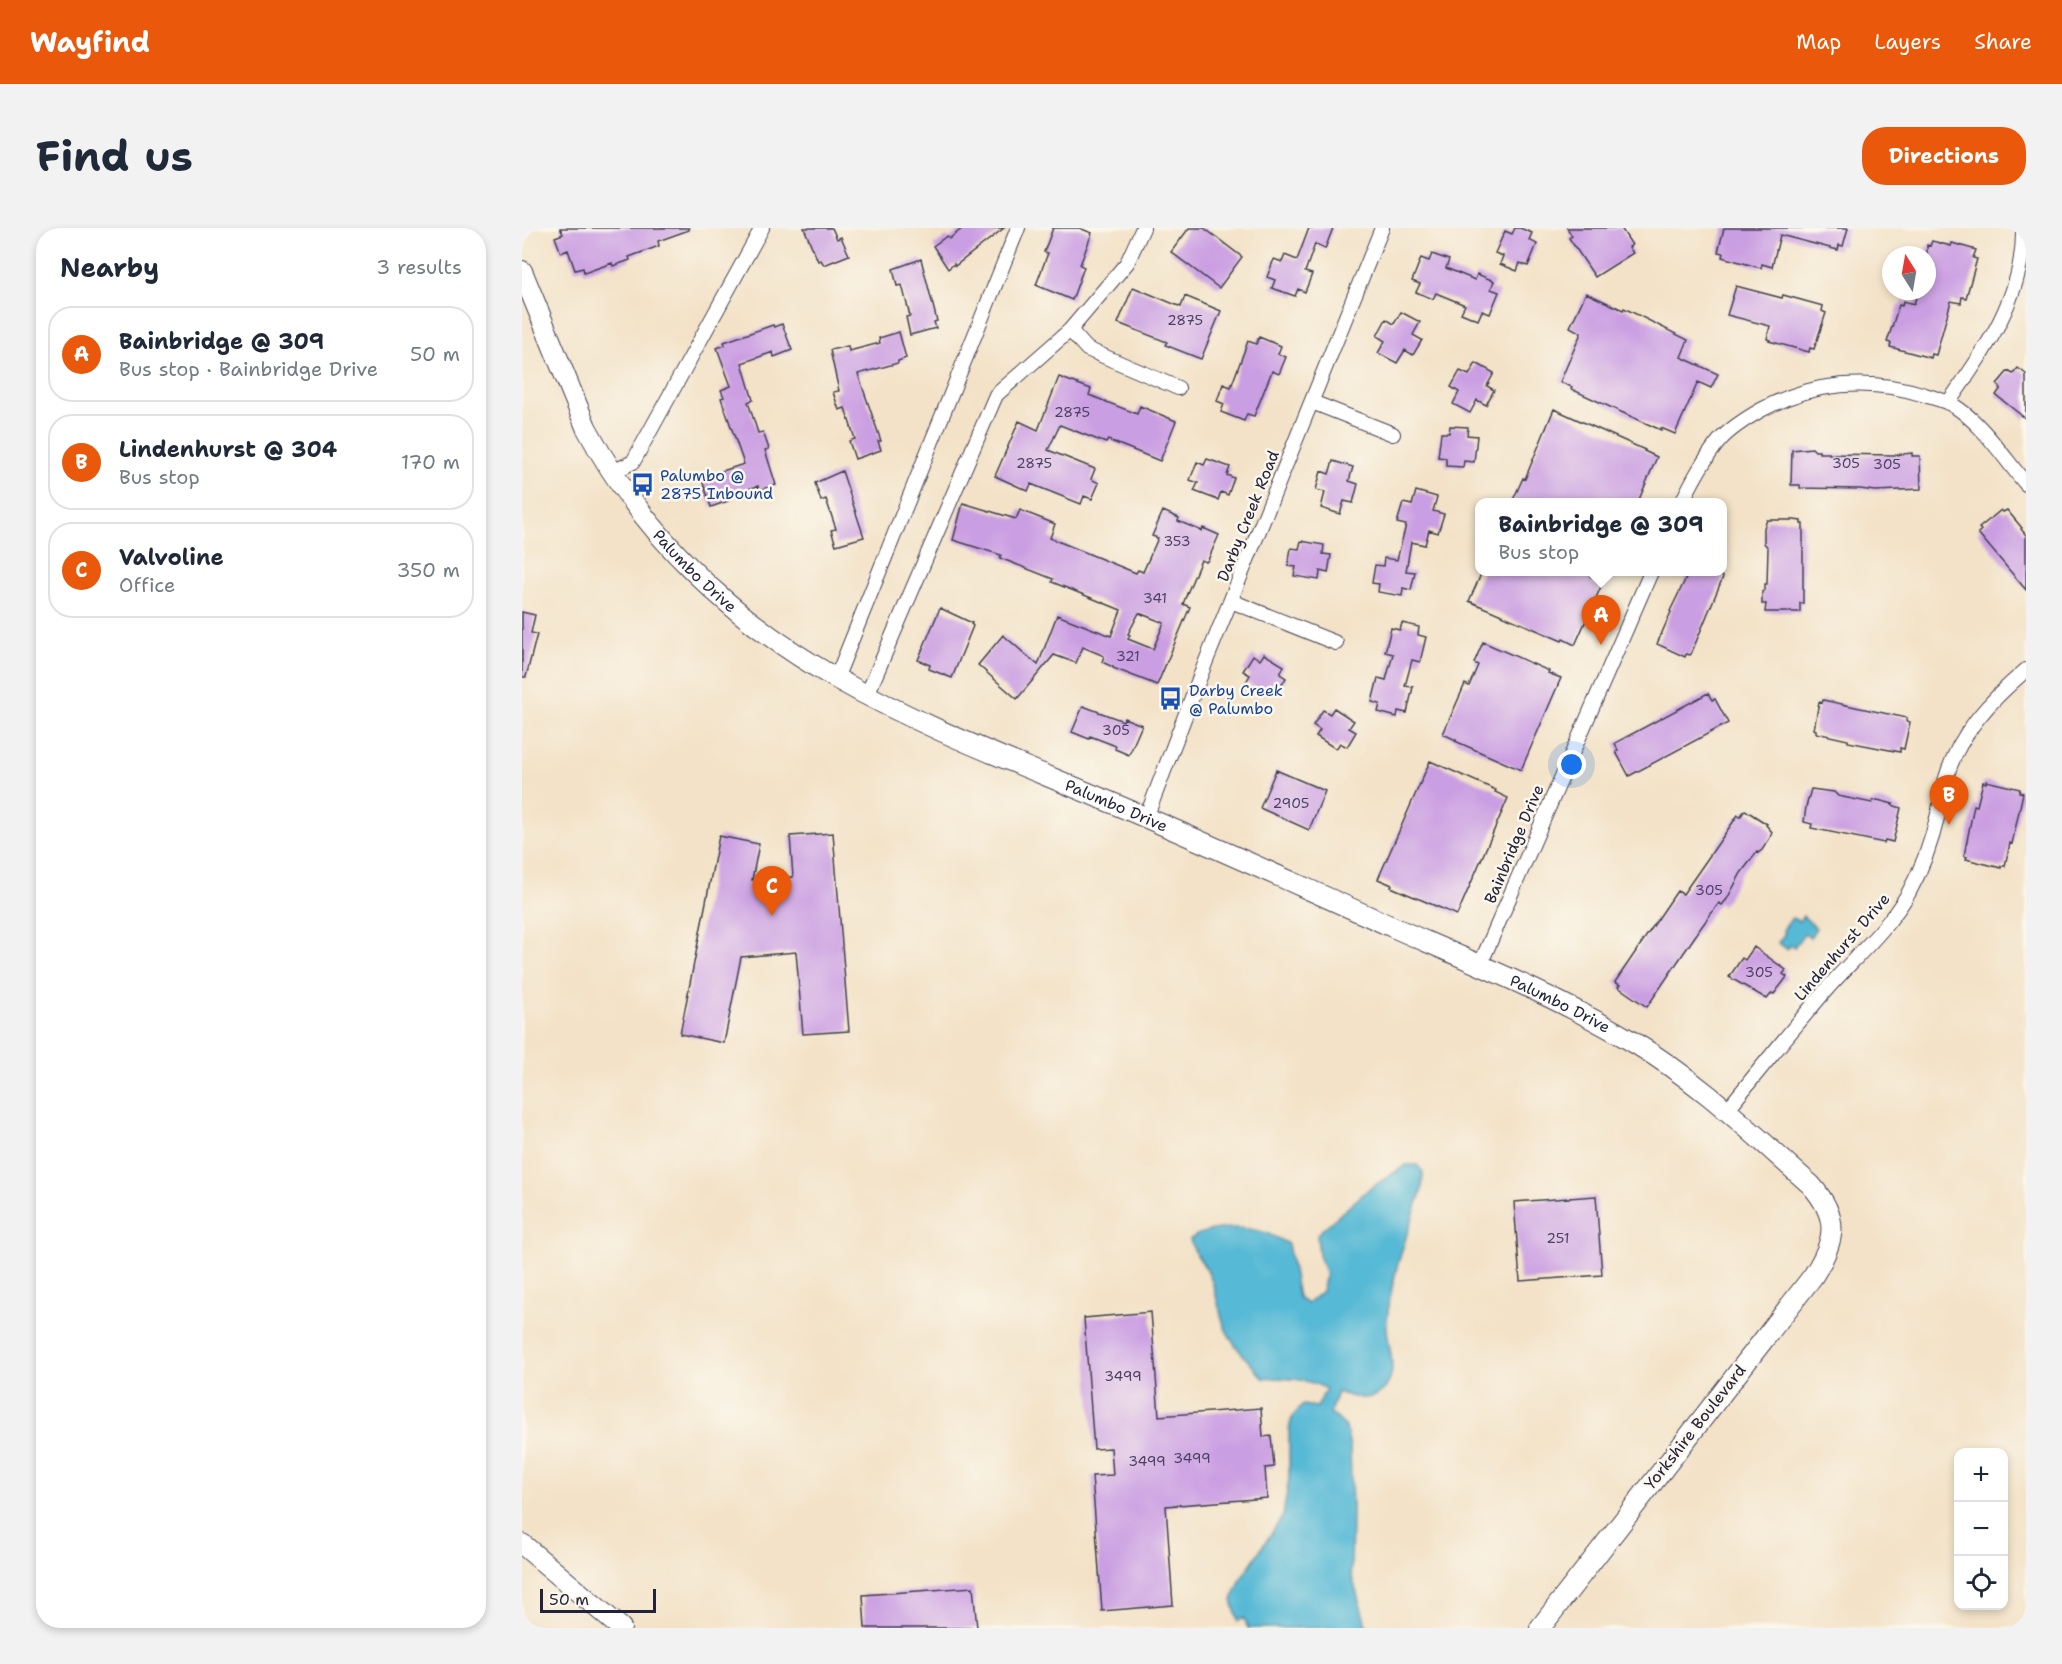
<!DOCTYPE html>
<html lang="en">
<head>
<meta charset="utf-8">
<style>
  body { margin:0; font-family:"Shantell Sans",sans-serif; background:#f2f2f3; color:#1f2937 }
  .controls { position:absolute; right:18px; bottom:18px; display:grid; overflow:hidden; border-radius:12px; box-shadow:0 3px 9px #0003 }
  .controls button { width:54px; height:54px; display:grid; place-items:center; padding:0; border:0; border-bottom:2px solid #e0e1e3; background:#fff; color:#1f2937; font:30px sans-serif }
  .compass { position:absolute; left:1360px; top:18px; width:54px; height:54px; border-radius:50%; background:#fff; box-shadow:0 3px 9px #0003; rotate:349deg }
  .scale { position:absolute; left:18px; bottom:15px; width:116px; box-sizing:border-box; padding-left:6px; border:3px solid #22223b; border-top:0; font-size:16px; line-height:21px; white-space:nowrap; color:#22223b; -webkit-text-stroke:4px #fbf7ec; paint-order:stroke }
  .you { position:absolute; left:1050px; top:537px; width:21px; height:21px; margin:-15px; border:4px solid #fff; border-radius:50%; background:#1a73e8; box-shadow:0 0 0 9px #1a73e833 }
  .badge { display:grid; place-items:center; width:39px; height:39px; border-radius:50%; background:#ea580c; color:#fff; font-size:20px; font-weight:700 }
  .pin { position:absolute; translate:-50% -50px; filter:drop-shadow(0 2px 3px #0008) }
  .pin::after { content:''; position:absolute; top:32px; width:21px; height:18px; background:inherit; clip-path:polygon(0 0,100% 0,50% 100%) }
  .popup { position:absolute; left:953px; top:270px; width:252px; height:78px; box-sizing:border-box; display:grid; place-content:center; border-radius:12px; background:#fff; filter:drop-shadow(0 2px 4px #0005); font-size:20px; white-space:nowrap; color:#747a83 }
  .popup b { font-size:22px; color:#1f2937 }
  .popup::after { content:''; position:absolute; left:50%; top:100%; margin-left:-12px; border:12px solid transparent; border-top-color:#fff }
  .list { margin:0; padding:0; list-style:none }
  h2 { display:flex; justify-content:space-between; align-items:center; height:78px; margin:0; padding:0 24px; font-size:26px }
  h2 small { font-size:20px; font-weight:400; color:#747a83 }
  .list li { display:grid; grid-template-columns:39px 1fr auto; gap:18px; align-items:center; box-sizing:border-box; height:96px; margin:0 12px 12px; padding:0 12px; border:2px solid #e0e1e3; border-radius:24px }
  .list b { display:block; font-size:22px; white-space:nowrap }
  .list p { margin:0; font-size:20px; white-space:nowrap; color:#747a83 }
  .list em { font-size:20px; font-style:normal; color:#747a83 }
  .icon { flex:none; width:33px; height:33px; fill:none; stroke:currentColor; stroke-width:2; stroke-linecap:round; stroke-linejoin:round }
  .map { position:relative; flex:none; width:1504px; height:1400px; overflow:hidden; border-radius:24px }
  header { display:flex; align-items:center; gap:36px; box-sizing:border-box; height:84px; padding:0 30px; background:#ea580c; color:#fff }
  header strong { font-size:28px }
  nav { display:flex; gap:33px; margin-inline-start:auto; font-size:21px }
  .intro { display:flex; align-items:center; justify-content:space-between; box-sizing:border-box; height:144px; padding:0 36px }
  h1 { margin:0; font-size:42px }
  .button { padding:15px 27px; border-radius:24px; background:#ea580c; color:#fff; font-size:21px; font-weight:700 }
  main { display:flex; gap:36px; padding:0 36px }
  aside { flex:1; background:#fff; border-radius:24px; box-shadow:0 3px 9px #0003 }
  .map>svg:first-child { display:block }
</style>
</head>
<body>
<header>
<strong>Wayfind</strong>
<nav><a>Map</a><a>Layers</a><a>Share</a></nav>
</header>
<div class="intro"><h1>Find us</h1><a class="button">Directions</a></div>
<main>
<aside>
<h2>Nearby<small>3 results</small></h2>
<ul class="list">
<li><span class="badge">A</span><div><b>Bainbridge @ 309</b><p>Bus stop · Bainbridge Drive</p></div><em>50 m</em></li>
<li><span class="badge">B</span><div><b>Lindenhurst @ 304</b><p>Bus stop</p></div><em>170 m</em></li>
<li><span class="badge">C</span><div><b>Valvoline</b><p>Office</p></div><em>350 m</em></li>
</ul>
</aside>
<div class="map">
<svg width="1504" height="1400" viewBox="0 0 1504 1400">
  <rect width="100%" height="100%" fill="#fbf7ec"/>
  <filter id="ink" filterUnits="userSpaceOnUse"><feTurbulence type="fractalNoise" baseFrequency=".0167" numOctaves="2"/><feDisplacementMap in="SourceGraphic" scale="12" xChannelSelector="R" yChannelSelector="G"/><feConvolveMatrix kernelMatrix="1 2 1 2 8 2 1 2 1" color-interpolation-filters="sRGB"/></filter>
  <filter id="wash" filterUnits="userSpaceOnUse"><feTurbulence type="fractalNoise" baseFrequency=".008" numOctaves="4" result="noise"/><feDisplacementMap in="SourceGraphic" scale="24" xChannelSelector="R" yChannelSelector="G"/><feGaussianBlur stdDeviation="1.35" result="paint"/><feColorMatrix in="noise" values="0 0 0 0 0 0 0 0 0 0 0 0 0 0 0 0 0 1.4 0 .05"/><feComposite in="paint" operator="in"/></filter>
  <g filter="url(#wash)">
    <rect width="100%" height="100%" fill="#f3e2c7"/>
    <!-- water -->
    <path fill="#56b9d5" stroke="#3c6e88" stroke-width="1.5" d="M1281 688 1294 700 1288 710 1282 706 1272 719 1269 717 1265 721 1256 715 1263 705 1261 702 1270 690 1277 693Z
      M884 937H895L901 944 900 961C887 1002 867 1053 865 1095 864 1113 875 1137 867 1154 856 1176 834 1171 815 1164L808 1184 824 1199 828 1219 830 1283 829 1345 845 1400H726L722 1390 716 1393 710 1372 720 1349 761 1288 767 1250V1202L770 1189 781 1177 795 1179 804 1161C785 1150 763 1150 741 1150 728 1135 713 1120 704 1102 697 1086 695 1065 688 1048 682 1034 671 1026 668 1011 685 998 720 998 741 1004 749 1006 758 1012 766 1016L776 1069 785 1076 800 1063 804 1047 797 1027 795 1006 847 961Z"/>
    <g id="blocks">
      <!-- building -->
      <path fill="#ca9ee2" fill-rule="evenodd" d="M38 0H167V2L136 13 137 18 107 29 108 32 91 38 90 35 62 45 61 40 53 42 46 22 39 25 33 9 41 6Z
        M282 0H310L315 11 319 9 327 27 302 37 299 32 296 33Z
        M441 0H482L433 38 432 36 426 41 411 18 425 8 427 11Z
        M531 0H557L570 5 558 37 562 39 550 72 514 57 526 25 522 24Z
        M667 0H682L720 29 697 60 649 24Z
        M787 0H811L803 21 793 16 783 44 790 46 783 64 776 61 773 68 750 60 753 52 745 49 752 31 760 34 763 27 775 32Z
        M993 0H998L1010 5 1007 12 1015 16 1006 38 998 35 995 43 978 36 981 28 973 25 983 3 990 6Z
        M1045 0H1099L1110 17 1107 19 1111 25 1073 49 1047 10 1050 8Z
        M1202 0H1326L1321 18 1317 17 1316 22 1258 7 1250 39 1240 36 1239 40 1200 29 1201 25 1196 24Z
        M1410 13 1429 18 1430 15 1454 22 1451 30 1455 31 1444 70 1440 69 1439 75 1429 73 1414 127 1410 126 1409 130 1368 119 1369 115 1365 114 1377 77 1380 78 1381 73 1392 76 1396 63H1405V17L1408 18Z
        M910 26 927 32 924 40 953 52 955 46 972 53 969 61 977 64 968 86 960 83 956 92 939 85 943 77 914 65 911 71 894 64 898 56 890 53 899 30 907 33Z
        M399 31 415 93 412 94 414 100 388 107 384 89 388 88 380 57 375 58 371 41Z
        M1214 58 1260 70 1261 67 1301 78 1300 83 1304 85 1292 121 1288 120 1287 124 1247 113 1248 112 1245 111 1248 98 1205 87Z
        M611 59 659 79 663 68 699 83 679 131 643 117 645 114 596 95Z
        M1064 65 1101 82 1102 80 1166 112 1159 129 1196 146 1189 160 1176 154 1153 206 1139 200V202L1099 184 1049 161 1050 159 1038 154 1059 105 1048 99Z
        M879 84 898 94 891 107 900 112 891 127 883 122 875 135 856 125 863 113 855 108 864 91 872 96Z
        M260 96 270 122 252 129 251 124 220 135 231 172 226 174 236 205 241 204 247 221 243 222 254 257 237 262 236 258 204 268 206 273 189 279 180 252 186 250 185 248 222 236 199 170 202 169 199 162 209 158 195 120 203 117 202 114 251 97 252 99Z
        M377 104 384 130 376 133V135L336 146 359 213H356L359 222 333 231 327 213 333 211 323 180 317 182 311 164 317 163 308 122 326 118 327 123 358 115 357 110Z
        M737 109 759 118 756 126 764 129 757 146 750 143 732 188 725 186 722 193 699 184 702 176 695 173 701 156 709 159 726 113 734 116Z
        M954 135 972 145 965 158 972 162 964 177 955 172 948 185 931 176 937 164 929 159 938 143 947 147Z
        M1496 140 1504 146V191L1474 167 1479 160 1475 156 1486 143 1491 146Z
        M537 149 569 161 567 167 615 186 618 178 654 193 638 233 586 212 584 215 538 197 526 222 573 241 569 251 577 255 570 271 562 268 559 276 509 256 506 263 473 248 497 193 516 202Z
        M1032 181 1123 222 1122 223 1135 229 1116 274H990L1001 250 1003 251Z
        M928 198 946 199 945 207 955 208 952 234 942 233 941 239 924 238V230L916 229 919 205H927Z
        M1290 220 1293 223H1297V225H1307V226L1372 227 1390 225V228H1398L1399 261 1353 263 1338 261 1278 260V257H1269L1270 222Z
        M685 231 708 239 705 247 712 250 706 267 699 264 696 272 672 263 676 255 668 252 675 234 682 237Z
        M811 233 831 239 827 253 836 256 831 275 822 273 818 286 799 280 803 264 794 262 799 243 807 246Z
        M320 243 342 309 314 317 309 302 314 301 304 271 299 273 293 255Z
        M894 263 915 269 911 283 922 286 916 305 907 302 903 317 889 314 884 343 893 344 889 362 881 360 880 368 856 364 857 356 850 355 853 337 861 338 862 330 875 332 884 297 875 295 881 275 890 277Z
        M441 275 494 291 498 282 533 296 528 310 614 345 616 342 621 344 636 310 630 308 641 283 657 290 656 293 680 303 681 300 697 307 686 332 684 334 679 332 666 363 661 376 668 379 635 457 591 440V439L580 434 582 428 561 419 554 435 532 427 495 471 456 437 481 407 516 437 535 387 589 408 599 382 530 354 531 351 478 330 479 327 431 312ZM617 385 642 395 631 421 606 411 608 407 606 406Z
        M1479 282 1481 284 1485 282 1500 300 1499 301 1504 307V362L1456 305 1459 302 1457 300Z
        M1245 292H1272L1279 293V296H1281V375H1278V384H1243L1244 376H1240V364L1243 361V356H1245L1246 320 1242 315V300Z
        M779 313 802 317 801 326 809 327 806 345 798 343 797 352 772 348 774 339 766 338 769 320 777 321Z
        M960 344H1070L1068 348 1081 354 1053 417 1041 411 1040 413 947 373Z
        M1167 344H1200L1198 347 1201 349 1169 426 1168 427 1164 426 1163 429 1135 416 1149 384 1148 383Z
        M418 380 450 395 449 396 451 398 430 450 407 441 408 437 396 432Z
        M0 384 13 387 9 405 15 406 4 449H0Z
        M880 395 897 399 896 407 904 409 898 434 890 432 883 458 891 459 885 485 876 483 875 489 856 484 858 476 850 474 856 450 864 452 871 426 863 424 869 400 878 402Z
        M961 414 1027 443 1026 445 1039 450 999 542 933 513 934 512 921 506 943 456 947 458 956 437 952 435Z
        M742 426 762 438 758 446 764 450 755 465 748 461 745 467 724 454 728 447 721 443 731 427 738 432Z
        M1186 465 1190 472 1193 471 1206 495 1107 548 1094 524 1096 523 1093 515Z
        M1301 472 1385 490 1384 493 1388 494 1382 521 1378 520V524L1326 514V512L1294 505V502L1292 501 1297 474 1300 475Z
        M561 478 601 493 602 490 620 497 607 527 593 521 594 518 568 508 567 511 550 504Z
        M812 480 832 493 827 500 834 504 825 519 818 515 814 521 794 508 798 502 791 497 801 482 808 486Z
        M908 533 974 562 973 564 986 570 935 687 869 659 870 657 856 651Z
        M754 542 803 563 787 602 738 580Z
        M1464 553 1498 561 1497 564 1501 565 1490 616 1488 615 1483 638H1479V640L1444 631 1445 629 1442 628 1452 577 1455 578 1461 554 1464 555Z
        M1289 561 1312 564 1316 568 1350 575 1351 573 1356 572 1371 576 1370 577 1379 580 1371 614 1363 612 1362 615 1289 600 1290 596 1282 594 1284 579Z
        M1223 582 1245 596 1244 597 1250 604 1248 610 1240 622 1236 625 1235 624 1219 645 1205 671 1200 677 1197 675 1180 698 1125 779 1096 759 1098 757 1093 754 1155 663 1161 666 1216 587 1218 589Z
        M311 605 327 803 281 806 274 724 219 729 202 815 158 806 197 608 237 616 230 652 271 649 268 608Z
        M1232 719 1264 742 1261 746 1265 749 1252 766 1250 765 1245 771 1207 749 1220 730 1223 732Z
        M1074 968 1080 1047 998 1053 992 974Z
        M629 1084 637 1188 739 1180 741 1209 749 1208 752 1239 743 1240 745 1270 644 1278 651 1377 580 1383 570 1248 591 1247 589 1220 572 1221 562 1090Z
        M451 1359 455 1400H343L341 1367Z"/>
    </g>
  </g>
  <g filter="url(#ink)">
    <use href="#blocks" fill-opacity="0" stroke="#413f50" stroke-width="1.5"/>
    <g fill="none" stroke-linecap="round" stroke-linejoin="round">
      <defs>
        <path id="street" d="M548 102 565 121 656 160
          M790 174 871 206
          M1426 175C1463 123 1503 66 1501 0
          M91 244 111 234 240 0
          M1160 274C1171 252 1182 231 1198 212 1209 200 1225 190 1239 182 1290 154 1347 149 1403 167 1411 170 1421 172 1429 176 1460 194 1481 229 1504 256
          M709 373 814 415
          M314 451 496 0
          M345 467 474 167 548 102 605 35 621 0
          M624 590 684 433 860 0
          M958 737 1129 344
          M1205 882C1237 842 1270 802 1303 763 1331 731 1364 703 1386 666 1400 641 1410 613 1416 586 1419 574 1420 561 1424 550 1437 505 1469 472 1504 442"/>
        <g id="secondary">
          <path id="s1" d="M0 43 64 199C120 306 210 392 315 451 400 499 493 534 583 572 680 613 776 657 873 700 953 735 1036 769 1111 814 1177 853 1232 907 1289 957 1318 990 1314 1012 1291 1048L1018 1400"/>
          <path d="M0 1316 99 1400"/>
        </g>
      </defs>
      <!-- street casing -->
      <use href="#street" stroke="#413f50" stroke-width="16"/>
      <!-- secondary casing -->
      <use href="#secondary" stroke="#413f50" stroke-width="22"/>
      <!-- street -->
      <use href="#street" stroke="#fff" stroke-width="14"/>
      <!-- secondary -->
      <use href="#secondary" stroke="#fff" stroke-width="20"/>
    </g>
  </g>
  <!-- icons -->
  <defs>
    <symbol id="bus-bare" viewBox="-9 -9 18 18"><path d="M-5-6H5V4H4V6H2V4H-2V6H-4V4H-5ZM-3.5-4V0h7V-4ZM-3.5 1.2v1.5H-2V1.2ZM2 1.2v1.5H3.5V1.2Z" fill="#1a4fb4" stroke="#fbf7ec" stroke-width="2.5" paint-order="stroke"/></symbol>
  </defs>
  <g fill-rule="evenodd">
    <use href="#bus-bare" x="104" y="240" width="33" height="33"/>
    <use href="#bus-bare" x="632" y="454" width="33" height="33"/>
  </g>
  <g text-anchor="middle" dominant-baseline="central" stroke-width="5" stroke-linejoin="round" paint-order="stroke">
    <!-- number labels -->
    <g font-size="14" fill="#4c4165">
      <text x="663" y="92">2875</text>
      <text x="550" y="184">2875</text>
      <text x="512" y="235">2875</text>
      <text x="1324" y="235">305</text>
      <text x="1365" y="236">305</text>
      <text x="655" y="313">353</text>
      <text x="633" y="370">341</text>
      <text x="606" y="428">321</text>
      <text x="594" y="502">305</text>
      <text x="769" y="575">2905</text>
      <text x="1187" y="662">305</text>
      <text x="1237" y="744">305</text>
      <text x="1036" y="1010">251</text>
      <text x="601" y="1148">3499</text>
      <text x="670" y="1230">3499</text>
      <text x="625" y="1233">3499</text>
    </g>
    <!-- transit labels -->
    <g font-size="16" fill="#164399" stroke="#fbf7ec" text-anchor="start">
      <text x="138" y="247">Palumbo @<tspan x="138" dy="18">2875 Inbound</tspan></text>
      <text x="667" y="462">Darby Creek<tspan x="667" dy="18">@ Palumbo</tspan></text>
    </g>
    <!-- street labels -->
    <g font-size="16" fill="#22223b" stroke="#fbf7ec">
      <text transform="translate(726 288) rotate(-68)">Darby Creek Road</text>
      <text stroke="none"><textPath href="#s1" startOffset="350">Palumbo Drive</textPath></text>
      <text stroke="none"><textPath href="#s1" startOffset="836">Palumbo Drive</textPath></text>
      <text transform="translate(992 616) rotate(-67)">Bainbridge Drive</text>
      <text transform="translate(1320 719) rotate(-49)">Lindenhurst Drive</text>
      <text stroke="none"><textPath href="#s1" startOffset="1322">Palumbo Drive</textPath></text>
      <text transform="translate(1173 1199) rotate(-52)">Yorkshire Boulevard</text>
    </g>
  </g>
</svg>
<div class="controls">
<button>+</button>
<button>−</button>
<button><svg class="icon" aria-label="locate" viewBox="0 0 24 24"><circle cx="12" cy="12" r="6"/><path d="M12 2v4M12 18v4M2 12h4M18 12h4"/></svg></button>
</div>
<svg class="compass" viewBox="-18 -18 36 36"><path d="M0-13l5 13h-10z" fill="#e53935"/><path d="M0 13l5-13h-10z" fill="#747a83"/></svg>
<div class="scale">50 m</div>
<div class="you"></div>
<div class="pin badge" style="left:1079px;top:417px">A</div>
<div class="popup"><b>Bainbridge @ 309</b>Bus stop</div>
<div class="pin badge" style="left:1427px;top:597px">B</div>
<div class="pin badge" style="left:250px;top:688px">C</div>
</div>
</main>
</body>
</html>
